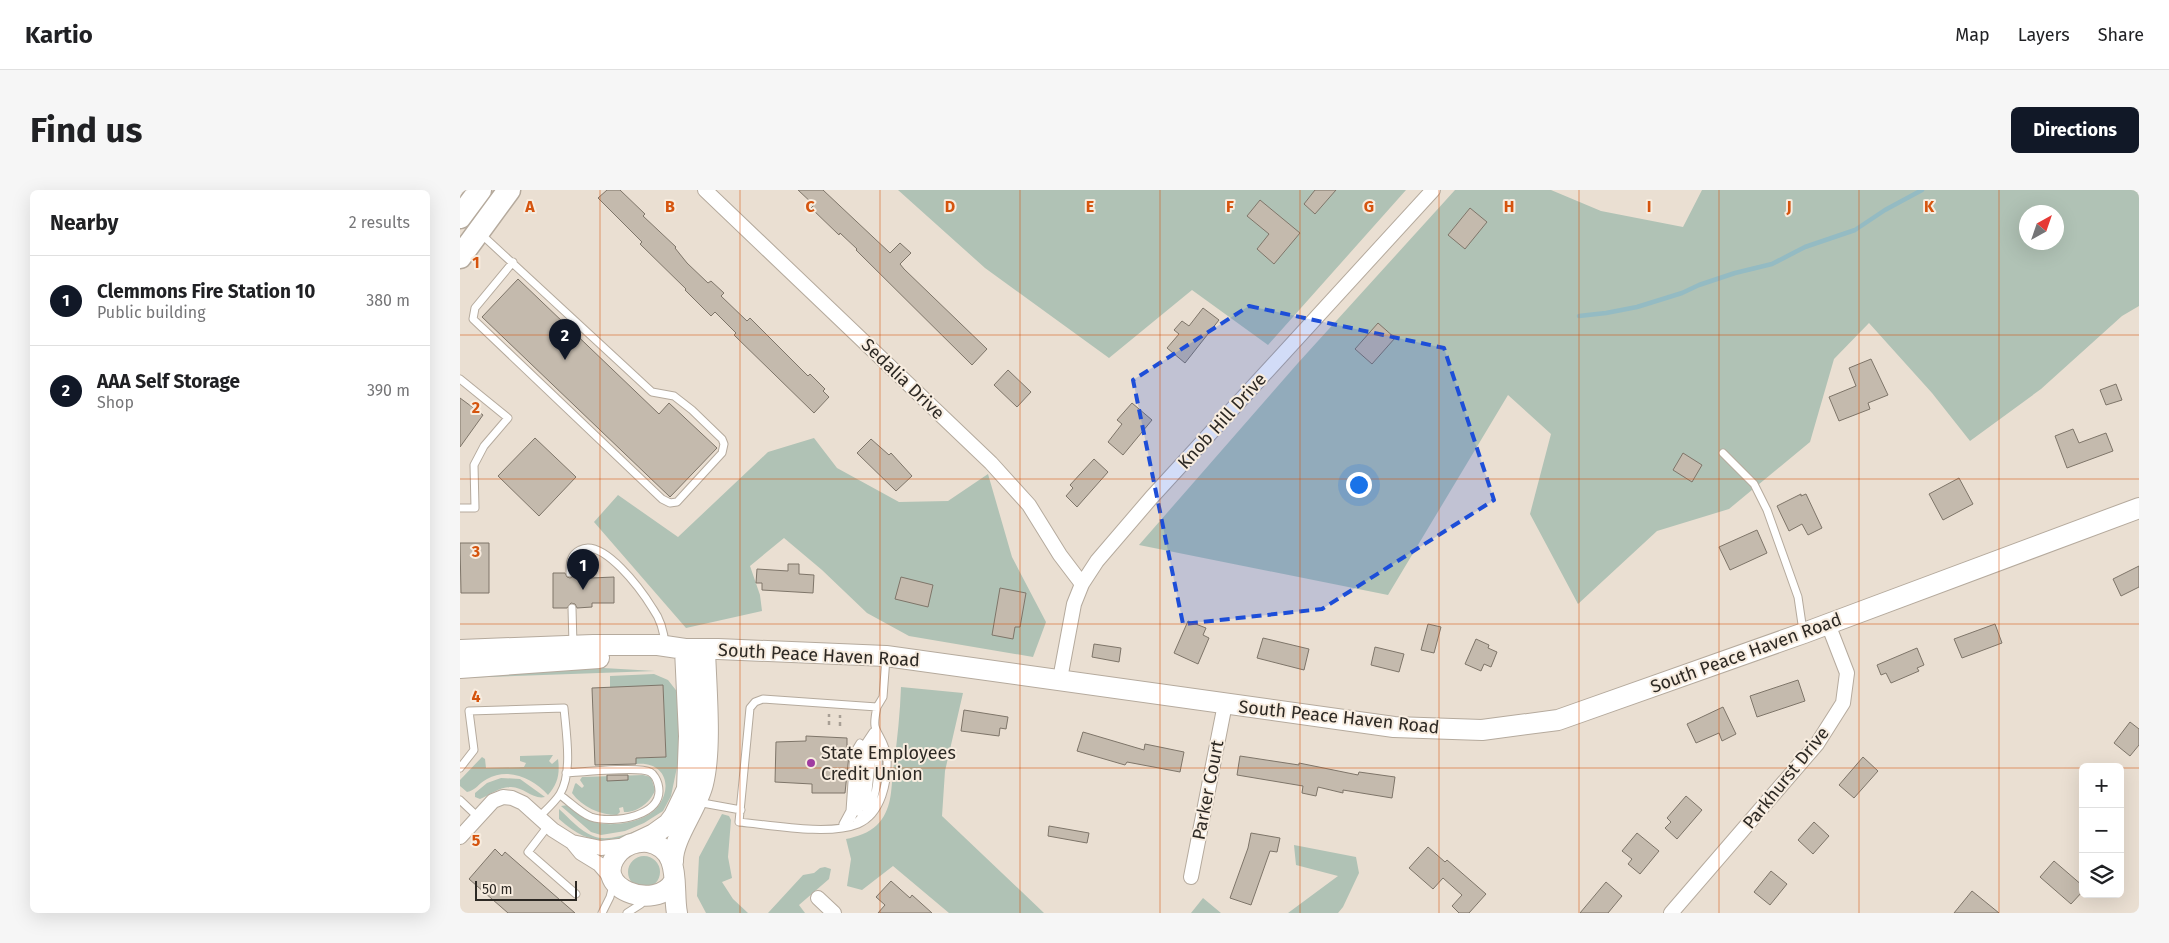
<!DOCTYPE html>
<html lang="en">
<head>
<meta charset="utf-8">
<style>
  body { margin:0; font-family:"Fira Sans",sans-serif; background:#f6f6f6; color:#202124 }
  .controls { position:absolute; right:15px; bottom:15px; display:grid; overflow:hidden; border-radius:8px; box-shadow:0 5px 20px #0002 }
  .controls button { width:45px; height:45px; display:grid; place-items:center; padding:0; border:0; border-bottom:1px solid #e0e0e0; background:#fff; color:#202124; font:25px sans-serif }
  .compass { position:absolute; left:1559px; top:15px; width:45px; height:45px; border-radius:50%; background:#fff; box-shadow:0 5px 20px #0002; rotate:40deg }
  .scale { position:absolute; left:15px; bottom:12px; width:102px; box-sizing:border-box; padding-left:5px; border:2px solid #2d2924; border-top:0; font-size:14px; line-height:18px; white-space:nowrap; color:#2d2924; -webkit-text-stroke:4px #f7ecdf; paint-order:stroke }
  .you { position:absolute; left:898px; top:294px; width:18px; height:18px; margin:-12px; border:4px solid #fff; border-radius:50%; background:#1a73e8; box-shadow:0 0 0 8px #1a73e833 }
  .badge { display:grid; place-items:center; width:32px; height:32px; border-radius:50%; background:#111827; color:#fff; font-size:16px; font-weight:700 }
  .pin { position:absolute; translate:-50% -41px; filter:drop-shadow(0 1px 2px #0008) }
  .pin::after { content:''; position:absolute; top:26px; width:18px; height:15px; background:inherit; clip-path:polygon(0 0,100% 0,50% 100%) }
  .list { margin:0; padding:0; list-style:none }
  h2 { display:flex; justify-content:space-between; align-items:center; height:65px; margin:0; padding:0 20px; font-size:21px }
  h2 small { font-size:16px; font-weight:400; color:#757577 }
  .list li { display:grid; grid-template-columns:32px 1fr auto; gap:15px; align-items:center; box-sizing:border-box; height:90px; padding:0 20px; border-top:1px solid #e0e0e0 }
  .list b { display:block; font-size:19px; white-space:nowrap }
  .list p { margin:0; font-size:16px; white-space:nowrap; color:#757577 }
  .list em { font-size:16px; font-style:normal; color:#757577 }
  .icon { flex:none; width:28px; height:28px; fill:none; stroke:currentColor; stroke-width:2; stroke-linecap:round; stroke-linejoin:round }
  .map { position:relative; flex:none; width:1679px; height:723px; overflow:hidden; border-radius:8px }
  header { display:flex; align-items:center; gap:30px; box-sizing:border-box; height:70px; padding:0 25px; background:#fff; border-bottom:1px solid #e0e0e0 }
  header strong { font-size:24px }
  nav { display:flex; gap:28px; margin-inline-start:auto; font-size:18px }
  .intro { display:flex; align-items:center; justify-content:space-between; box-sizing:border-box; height:120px; padding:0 30px }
  h1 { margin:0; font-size:35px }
  .button { padding:12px 22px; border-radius:8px; background:#111827; color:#fff; font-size:18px; font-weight:700 }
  main { display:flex; gap:30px; padding:0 30px }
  aside { flex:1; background:#fff; border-radius:8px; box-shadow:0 5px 20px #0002 }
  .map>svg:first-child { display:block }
</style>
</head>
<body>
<header>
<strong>Kartio</strong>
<nav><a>Map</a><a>Layers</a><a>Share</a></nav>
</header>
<div class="intro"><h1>Find us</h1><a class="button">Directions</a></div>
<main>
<aside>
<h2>Nearby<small>2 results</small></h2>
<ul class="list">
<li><span class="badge">1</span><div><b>Clemmons Fire Station 10</b><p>Public building</p></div><em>380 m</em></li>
<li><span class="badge">2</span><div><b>AAA Self Storage</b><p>Shop</p></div><em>390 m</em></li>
</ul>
</aside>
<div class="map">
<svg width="1679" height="723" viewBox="0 0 1679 723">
  <rect width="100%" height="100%" fill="#eadfd2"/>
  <!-- green -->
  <path fill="#b0c2b5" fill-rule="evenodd" d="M438 0H946L808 155 732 100 649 168 525 78Z
    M995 0H1091L1141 21 1223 37 1242 0H1679V116L1662 126 1581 199 1510 251 1472 203 1409 133 1374 169 1350 252 1269 319 1197 341 1118 414 1070 324 1091 244 1048 205 928 405 679 355 838 173ZM1566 22H1596V52H1566Z
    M354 248 377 278 439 312 488 311 528 284 552 367 586 432 573 467 449 446 407 423 362 380 324 348 290 376 300 405 302 421 226 438 134 332 158 305 218 347 308 262Z
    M109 476 195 481 0 488V481Z
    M194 484 208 490 219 504 220 563 211 606 203 621 184 633 165 641 141 645 131 642 101 616 108 615C118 621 127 630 138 633 156 637 189 631 199 615 214 593 202 571 176 574V568L206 567 203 496 150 498V486Z
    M441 497 503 503 485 581 482 626 584 723H489L433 676 402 700 387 696 391 669 386 649C396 647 409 643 417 635 432 620 431 601 433 581 437 553 440 525 441 497Z
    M93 565 89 571 92 574 98 569C100 583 98 594 88 605 73 588 48 577 27 589 19 593 15 601 7 602L0 596V590L22 567 25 569 26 578 64 577 66 573 60 571V566Z
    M183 585 191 587 195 600C191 612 177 623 164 622L163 617 159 618 160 622 157 625C140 625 122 617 112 603L115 594 116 593 122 598 124 596 120 590 122 587Z
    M41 588 60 589 85 607C73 610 64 597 51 597 38 597 31 605 20 609L15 607V603L27 593Z
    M99 619C109 628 120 641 133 646 151 654 184 638 200 629L202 631C162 649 137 664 99 629Z
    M262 624 269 626 271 630 268 667 272 688 262 692 273 709 288 723H246L237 706 239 667Z
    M834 655 896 667 899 683 883 717 878 723H828L878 686 836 675Z
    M168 682a16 16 0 1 1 32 0a16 16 0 1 1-32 0Z
    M365 677 371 679 369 689 339 715 345 723H308L343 685 354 683 360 678Z
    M743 708 761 723H731Z"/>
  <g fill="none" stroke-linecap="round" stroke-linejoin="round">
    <!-- stream -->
    <path stroke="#94bbc3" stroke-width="4.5" d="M1119 126 1146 123 1177 117 1222 103 1239 95 1275 83 1312 74 1345 57 1395 40 1425 20 1462 0"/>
  </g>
  <!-- building -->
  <path fill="#c4baad" stroke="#7e7569" d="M147 0H160L185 24 183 26 216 57 215 58 227 73 248 93 251 91 264 103 261 106 287 131 290 128 348 186 350 184 365 199 363 201 369 207 354 223 274 145 276 143 255 122 251 126 225 100 226 99 180 54 182 52 138 8Z
    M338 0H363L430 63 440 53 451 63 440 74 444 79 527 159 512 175 396 60 397 59 380 43 379 45 351 18 354 15Z
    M855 0H876L855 24 844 14Z
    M800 10 840 43 814 74 797 59 809 44 787 26Z
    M1010 18 1027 32 1005 59 988 45Z
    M58 89 199 224 209 213 257 258 210 307 22 127Z
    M743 118 759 130 725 173 707 158 719 144 714 140 722 131 729 136Z
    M918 133 935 148 912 174 895 159Z
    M1411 169 1428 205 1408 213 1410 219 1379 231 1369 207 1396 196 1389 178Z
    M548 180 571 202 557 217 534 195Z
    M1656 194 1662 210 1646 215 1640 200Z
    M0 208 23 225 0 257Z
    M672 213 692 230 663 265 648 252 662 234 657 230Z
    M1613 239 1619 253 1646 243 1653 261 1607 278 1595 246Z
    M75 248 116 287 79 326 38 286Z
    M411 249 429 265 431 263 452 286 436 301 397 263Z
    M1223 263 1242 275 1232 292 1213 280Z
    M634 269 648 282 617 317 606 306 613 298 610 295Z
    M1499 288 1513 314 1483 330 1469 304Z
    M1341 304V306L1346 304 1362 338 1348 345 1342 334 1329 341 1317 316Z
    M1297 340 1307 363 1270 380 1259 357Z
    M0 353H29V403H1Z
    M328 374H339V384L354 385 353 403 302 400V393H296L297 379 328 381Z
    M1679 376V397L1661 406 1653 389Z
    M115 382H131V388L154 387V413H132V417L117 418 115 414 111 413 107 418H93V383H105L107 387 110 388 114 386Z
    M441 387 473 395 468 417 435 409Z
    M540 398 566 403 560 437H555L553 449 532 445Z
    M728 431 746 438 743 445 749 448 738 474 714 463Z
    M968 434 981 437 974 463 961 460Z
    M1535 434 1542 453 1502 468 1494 449Z
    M803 448 849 459 844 480 797 468Z
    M1016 449 1029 455 1028 458 1037 462 1031 477 1024 474 1021 481 1005 474Z
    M634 454 661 458 659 472 632 467Z
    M915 457 944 464 939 482 911 475Z
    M1457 458 1464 475 1457 478 1459 481 1431 493 1426 483 1421 485 1417 475Z
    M1338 490 1345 511 1297 527 1290 506Z
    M203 495 206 567 176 568V574L135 575 132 498Z
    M1263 517 1276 544 1262 551 1259 543 1236 553 1227 534Z
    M504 520 548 527 546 539 540 538 539 546 501 541Z
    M1670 532 1679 539V555L1670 566 1654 553Z
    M623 542 684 560 685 554 724 562 720 582 667 572 665 575 617 561Z
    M346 546 387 548V564L389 565 385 603H352V594L315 592 316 552 346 551Z
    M780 566 839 575V573L898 585 899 582 935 587 932 608 883 600V603L858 597 856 606 842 603 843 596 777 585Z
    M1403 567 1418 581 1394 608 1379 595Z
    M147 585H168V590L147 591Z
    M1226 606 1242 620 1217 649 1205 638 1211 632 1207 628Z
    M1354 632 1369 646 1353 664 1338 650Z
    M589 636 629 643 627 653 588 646Z
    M791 643 820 648 817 662 810 661 791 715 770 708 788 658Z
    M1177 643 1199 661 1180 684 1168 674 1172 669 1162 661Z
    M968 657 985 672 987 670 1026 704 1009 723H999L992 716 1002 705 983 688 973 699 949 678Z
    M35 659 42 666 45 662 115 723H48L9 689Z
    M1594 671 1623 696V701L1611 714 1580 687Z
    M1311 681 1327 694 1310 715 1294 702Z
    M431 691 450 708 452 705 472 723H418L425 715 416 707Z
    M1146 692 1162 706 1148 723H1120Z
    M1512 701 1539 723H1494Z"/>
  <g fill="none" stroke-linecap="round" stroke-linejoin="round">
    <defs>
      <path id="lane" d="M21 44 192 202 214 206 232 220 262 249 264 254 262 263 217 312 210 313 202 309 13 129 15 118 53 72
        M0 189 48 228 24 256 14 275 15 318H0
        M1263 263 1294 294 1307 320 1338 407 1343 441
        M110 383C110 373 110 365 120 360 143 347 182 401 193 419 201 430 204 442 205 455
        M112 418 113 455
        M417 517C416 522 414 530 415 536 417 545 426 553 427 568 428 591 422 624 398 634 369 646 311 635 279 632L290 518 295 512 303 509 417 517 423 507 426 468
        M0 578 14 560 9 521 104 518C106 542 113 583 100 604 95 612 86 620 79 627
        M100 605C110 612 120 623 131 627 152 634 207 627 198 594 197 590 194 584 190 582 180 576 121 582 106 583
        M0 610 18 627
        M237 612 281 620
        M405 618 407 611 414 544
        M398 622 401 615 405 564 408 554
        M397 632C401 627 407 622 410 616 420 599 419 561 416 541
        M383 634 390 621 394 563 400 553
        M88 636 68 662 116 704
        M382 637 391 629 394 623 399 563 413 542
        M142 723 150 707 153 695
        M167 723 181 714"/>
      <path id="street" d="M245 0 531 273 569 315 600 365 622 394
        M600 489 614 414 622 394 637 371 691 308 973 0
        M0 647 33 611 43 607 52 608 63 613 93 640 112 652 121 663 139 674 152 689
        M112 652 141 658 168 655
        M731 687 765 514
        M358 708 374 723
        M1211 723 1357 554 1383 513 1387 483 1368 434"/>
      <path id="secondary" d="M0 460 133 455H198L225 459H258L426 466 934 537 1022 540 1098 530 1344 443 1679 318
        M0 478 139 468
        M175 653 194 644 208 634 214 626 227 599 229 546 225 459
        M213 672C212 649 237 619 243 594 252 557 246 498 245 459
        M214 691C198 723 125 698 160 661 168 654 178 651 188 652 223 659 212 698 217 723"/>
      <path id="primary" d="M0 27 20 0
        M0 67 49 0"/>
    </defs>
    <!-- lane casing -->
    <use href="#lane" stroke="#b5aa9d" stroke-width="9"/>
    <!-- street casing -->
    <use href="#street" stroke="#b5aa9d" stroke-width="16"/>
    <!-- secondary casing -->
    <use href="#secondary" stroke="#b5aa9d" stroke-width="22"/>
    <!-- primary casing -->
    <use href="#primary" stroke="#b5aa9d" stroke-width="25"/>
    <!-- path -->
    <path stroke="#a89f95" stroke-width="2.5" stroke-dasharray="4 4" stroke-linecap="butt" d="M369 535V524
      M380 536V525"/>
    <!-- lane -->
    <use href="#lane" stroke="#fff" stroke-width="7"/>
    <!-- street -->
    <use href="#street" stroke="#fff" stroke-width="14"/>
    <!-- secondary -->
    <use href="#secondary" stroke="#fff" stroke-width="20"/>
    <!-- primary -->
    <use href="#primary" stroke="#fff" stroke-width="22"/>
  </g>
  <!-- marked area -->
  <path fill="#1d4ed8" fill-opacity="0.2" stroke="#1d4ed8" stroke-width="4" stroke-dasharray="10 6" stroke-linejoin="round" d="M789 116 984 158 1034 310 862 419 723 434 673 190Z"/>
  <!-- grid -->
  <path fill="none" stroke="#d5540e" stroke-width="1" stroke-opacity="0.55" d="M140 0V723M280 0V723M420 0V723M560 0V723M700 0V723M840 0V723M979 0V723M1119 0V723M1259 0V723M1399 0V723M1539 0V723M0 145H1679M0 289H1679M0 434H1679M0 578H1623M1660 578H1679"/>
  <!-- markers -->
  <circle fill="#a03ca1" stroke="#f7ecdf" stroke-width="2" cx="351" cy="573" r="5"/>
  <g text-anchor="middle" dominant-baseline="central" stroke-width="4" stroke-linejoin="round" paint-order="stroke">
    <!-- street labels -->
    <g font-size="18" fill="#2d2924" stroke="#f7ecdf">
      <text transform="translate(443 189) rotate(44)">Sedalia Drive</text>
      <text transform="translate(762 231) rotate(-48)">Knob Hill Drive</text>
      <text transform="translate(1286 463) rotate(-20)">South Peace Haven Road</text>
      <text transform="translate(359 465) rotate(3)">South Peace Haven Road</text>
      <text transform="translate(879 527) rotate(6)">South Peace Haven Road</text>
      <text transform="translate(1326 588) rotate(-51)">Parkhurst Drive</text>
      <text transform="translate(748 600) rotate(-79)">Parker Court</text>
    </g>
    <!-- poi labels -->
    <g font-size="18" fill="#2d2924" stroke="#f7ecdf" text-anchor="start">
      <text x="361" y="563">State Employees<tspan x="361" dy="21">Credit Union</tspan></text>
    </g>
  </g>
  <g font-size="16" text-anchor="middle" font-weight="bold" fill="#d5540e" stroke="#f7ecdf" stroke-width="4" stroke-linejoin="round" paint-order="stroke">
    <text x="70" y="22">A</text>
    <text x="210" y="22">B</text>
    <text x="350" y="22">C</text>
    <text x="490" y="22">D</text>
    <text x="630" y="22">E</text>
    <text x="770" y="22">F</text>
    <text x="909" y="22">G</text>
    <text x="1049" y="22">H</text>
    <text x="1189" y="22">I</text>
    <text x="1329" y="22">J</text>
    <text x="1469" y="22">K</text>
    <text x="16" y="78">1</text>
    <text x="16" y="223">2</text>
    <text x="16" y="367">3</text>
    <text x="16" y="512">4</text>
    <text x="16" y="656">5</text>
  </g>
</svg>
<div class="controls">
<button>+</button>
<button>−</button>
<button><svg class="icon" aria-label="layers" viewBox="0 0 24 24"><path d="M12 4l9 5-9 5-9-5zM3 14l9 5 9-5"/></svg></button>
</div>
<svg class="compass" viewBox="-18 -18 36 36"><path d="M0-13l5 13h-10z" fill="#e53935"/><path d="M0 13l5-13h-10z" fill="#757577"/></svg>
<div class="scale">50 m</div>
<div class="you"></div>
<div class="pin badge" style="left:123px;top:400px">1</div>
<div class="pin badge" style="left:105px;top:170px">2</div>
</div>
</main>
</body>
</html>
